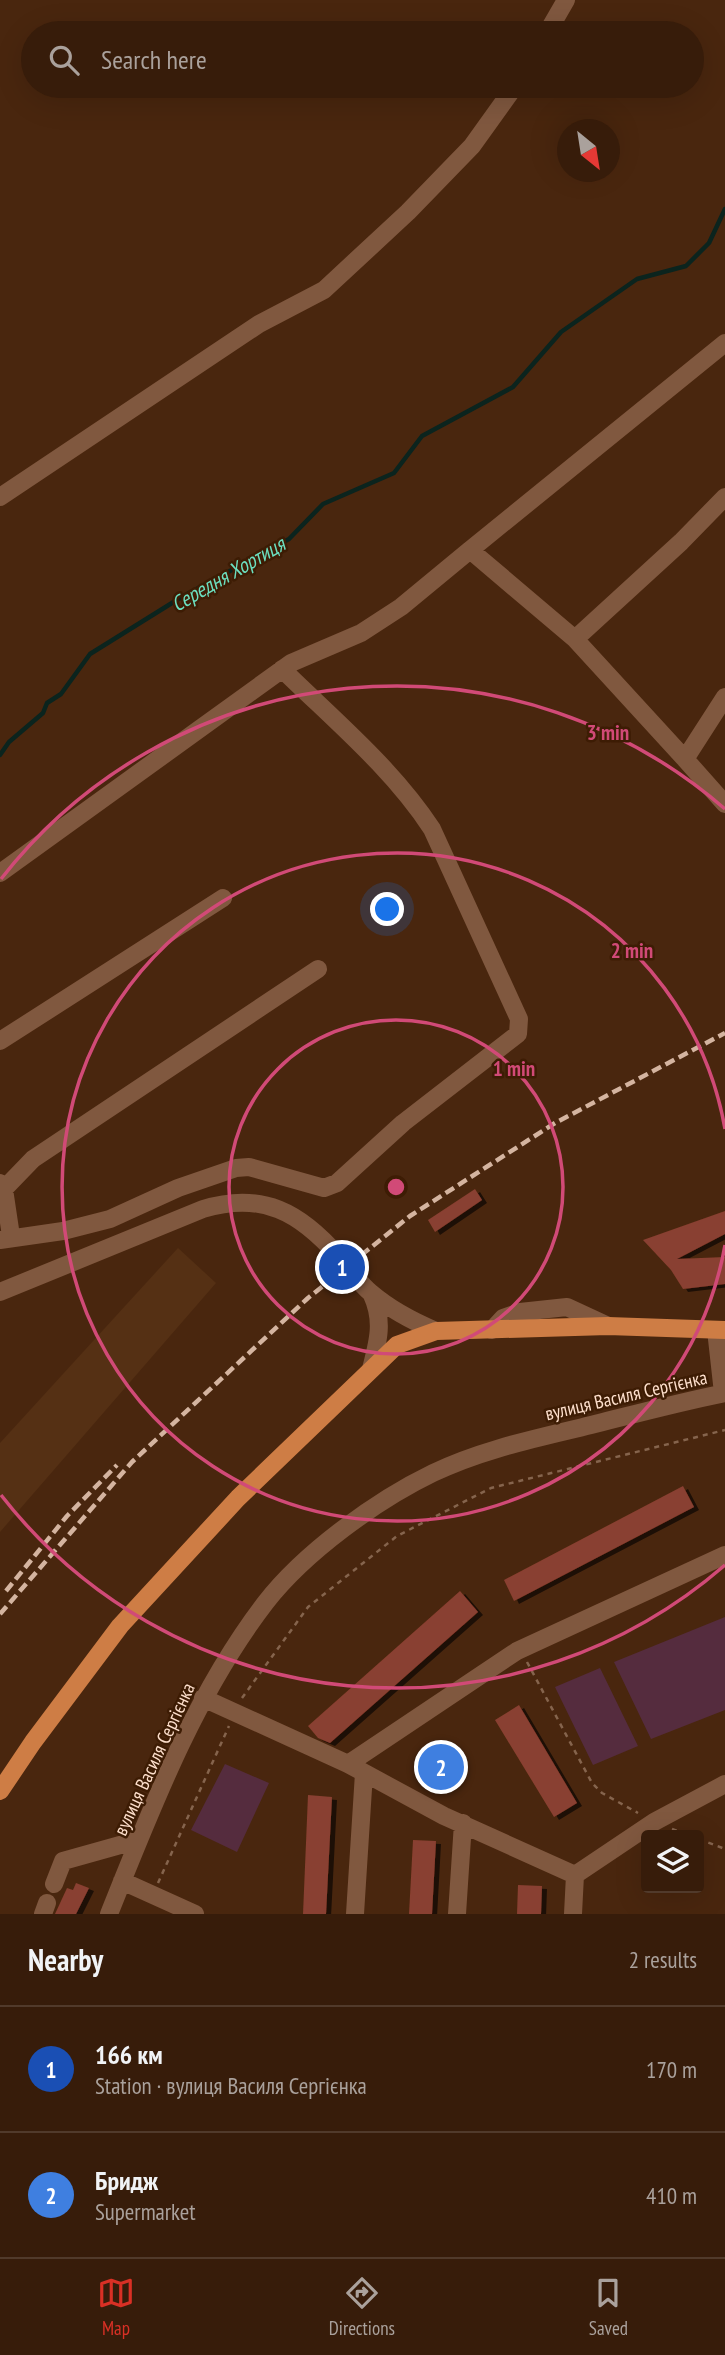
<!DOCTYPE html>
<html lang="en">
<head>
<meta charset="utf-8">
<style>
  body { margin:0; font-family:"PT Sans Narrow",sans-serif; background:#422918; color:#f1f3f6 }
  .controls { position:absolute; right:21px; bottom:21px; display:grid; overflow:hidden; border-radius:7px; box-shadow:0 7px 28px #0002 }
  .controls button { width:63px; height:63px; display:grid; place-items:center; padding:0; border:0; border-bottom:2px solid #513a2b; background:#371c0a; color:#f1f3f6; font:35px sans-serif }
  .compass { position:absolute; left:557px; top:119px; width:63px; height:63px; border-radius:50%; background:#371c0a; box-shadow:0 7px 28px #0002; rotate:150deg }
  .you { position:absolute; left:388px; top:910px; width:24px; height:24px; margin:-18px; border:5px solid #fff; border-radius:50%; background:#1a73e8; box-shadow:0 0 0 10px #1a73e833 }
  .badge { display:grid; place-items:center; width:46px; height:46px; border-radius:50%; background:#d93025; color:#fff; font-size:23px; font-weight:700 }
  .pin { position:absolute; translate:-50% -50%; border:4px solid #fff; box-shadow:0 2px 7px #0006 }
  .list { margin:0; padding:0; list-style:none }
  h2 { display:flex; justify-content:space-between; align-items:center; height:91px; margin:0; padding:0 28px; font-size:30px }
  h2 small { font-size:23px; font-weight:400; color:#aaa19c }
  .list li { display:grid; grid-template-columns:46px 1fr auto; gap:21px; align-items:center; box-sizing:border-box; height:126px; padding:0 28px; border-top:2px solid #513a2b }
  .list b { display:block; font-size:26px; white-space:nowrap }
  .list p { margin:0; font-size:23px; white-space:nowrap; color:#aaa19c }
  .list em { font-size:23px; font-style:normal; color:#aaa19c }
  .icon { flex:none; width:38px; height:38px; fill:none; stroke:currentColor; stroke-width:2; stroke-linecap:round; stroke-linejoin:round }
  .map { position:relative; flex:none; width:725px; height:1914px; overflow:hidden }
  .search { position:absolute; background:#371c0a; box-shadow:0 7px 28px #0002; left:21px; right:21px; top:21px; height:77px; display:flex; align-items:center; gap:18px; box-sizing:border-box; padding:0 24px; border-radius:38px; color:#aaa19c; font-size:26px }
  .sheet { height:343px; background:#371c0a }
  nav { display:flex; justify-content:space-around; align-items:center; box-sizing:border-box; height:98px; border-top:2px solid #513a2b; background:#371c0a; font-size:19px; color:#aaa19c }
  nav a { display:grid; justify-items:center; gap:4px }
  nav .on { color:#d93025 }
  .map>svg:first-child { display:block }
</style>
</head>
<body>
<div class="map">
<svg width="725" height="1914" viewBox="0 0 725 1914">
  <defs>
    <filter id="shadow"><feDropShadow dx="5" dy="3" stdDeviation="0" flood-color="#0009"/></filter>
  </defs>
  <rect width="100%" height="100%" fill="#49260e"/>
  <!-- built -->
  <path fill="#553014" d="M178 1248 216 1283 0 1532V1443Z"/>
  <!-- green -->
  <path fill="#552c3e" d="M725 1617V1710L651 1739 614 1662Z
    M600 1668 638 1746 593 1765 555 1687Z
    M225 1764 269 1783 237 1852 191 1830Z"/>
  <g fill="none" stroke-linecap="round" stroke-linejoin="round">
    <!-- stream -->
    <path stroke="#0b241e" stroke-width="4.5" d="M0 755 9 742 43 713 47 703 61 694 90 654 180 598 289 539 323 504 394 473 422 436 513 387 561 332 637 279 686 266 709 243 725 209"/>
  </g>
  <!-- building -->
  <path fill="#893f30" filter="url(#shadow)" d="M475 1189 482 1200 435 1232 428 1220Z
    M725 1211V1234L677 1259 725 1257V1284L683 1289 671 1270 643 1240Z
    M683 1486 694 1507 514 1601 504 1580Z
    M460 1591 478 1612 330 1743 318 1738 308 1726Z
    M519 1705 577 1803 554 1817 495 1720Z
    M437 1744 461 1754 445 1790 421 1780Z
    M308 1795 332 1797 326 1914H303Z
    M413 1840 436 1841 432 1914H409Z
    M76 1883 89 1888 76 1914H55L67 1888 73 1890Z
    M518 1885 542 1886 541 1914H517Z"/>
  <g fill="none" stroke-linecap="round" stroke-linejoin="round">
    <!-- path -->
    <path stroke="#85644d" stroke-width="2.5" stroke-dasharray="5 5" stroke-linecap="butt" d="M527 1662 592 1783 602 1793 638 1813
      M242 1698 308 1607 397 1536 491 1488 725 1430
      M672 1829 690 1835
      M699 1839 725 1849
      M158 1883 229 1726"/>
    <!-- minor -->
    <path stroke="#80583f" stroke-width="18" d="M547 33 566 0
      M0 497 259 324 324 290 408 212 472 146 515 86
      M470 550 725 343
      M575 639 681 542 725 497
      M685 759 725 804
      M0 873 291 663 361 633 401 607 470 550 575 639 685 759 725 697
      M0 1041 223 898
      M0 1183 4 1189 11 1236
      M4 1189 33 1159 318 969
      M0 1240 63 1231 110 1219 178 1188 236 1168 249 1167 324 1188 337 1183 403 1123 518 1034 519 1019 432 829C392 768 334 720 282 669
      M0 1292 203 1209C262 1191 300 1212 339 1257 350 1269 359 1283 371 1293 391 1310 412 1321 436 1331
      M492 1330 503 1318 520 1312 567 1307 608 1326
      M716 1330 723 1393
      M371 1369C378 1342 384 1321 372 1295
      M203 1698 348 1764 444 1816 575 1875 654 1822 725 1784
      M348 1764 517 1651 725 1555
      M122 1881 195 1914
      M54 1884 63 1861 138 1840
      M43 1914 47 1903
      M109 1914C152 1807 195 1694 266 1602 305 1552 377 1500 433 1473 483 1449 538 1438 591 1425 635 1414 680 1402 725 1393
      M355 1914 364 1773
      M457 1914 463 1823
      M573 1914 575 1875"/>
    <!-- major -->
    <path stroke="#ce7d45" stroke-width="18" d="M0 1791 33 1742 120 1626 238 1498 397 1345 436 1331 608 1326 725 1330"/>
    <!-- rail -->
    <path stroke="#d4b4a0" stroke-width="4.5" stroke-dasharray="10 5" stroke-linecap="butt" d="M6 1591 67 1516 117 1465
      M0 1614 132 1462 308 1298 410 1216 555 1123 725 1033"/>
  </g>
  <!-- distance rings -->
  <g fill="none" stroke="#d14a77" stroke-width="3.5">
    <circle cx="396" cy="1187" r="167"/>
    <path d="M725 1245A334 334 0 1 1 725 1129"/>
    <path d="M725 1565A501 501 0 0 1 1 1495M1 879A501 501 0 0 1 725 809"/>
  </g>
  <g text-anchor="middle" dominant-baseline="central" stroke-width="5" stroke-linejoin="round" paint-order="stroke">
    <!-- street labels -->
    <g font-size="19" fill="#fddfcc" stroke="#3d1c04">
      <text transform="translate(626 1395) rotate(-13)">вулиця Василя Сергієнка</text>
      <text transform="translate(154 1759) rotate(-65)">вулиця Василя Сергієнка</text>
    </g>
    <!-- water labels -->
    <g font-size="21" font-style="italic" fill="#6ce0c0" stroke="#3d1c04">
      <text transform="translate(228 574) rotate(-30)">Середня Хортиця</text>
    </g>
  </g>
  <circle cx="396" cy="1187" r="10" fill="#d14a77" stroke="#3d1c04" stroke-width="3.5"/>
  <g font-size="21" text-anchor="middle" font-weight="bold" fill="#d14a77" stroke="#3d1c04" stroke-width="5" stroke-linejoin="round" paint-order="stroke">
    <text x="608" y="740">3 min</text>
    <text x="632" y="958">2 min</text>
    <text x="514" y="1076">1 min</text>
  </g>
</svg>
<div class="controls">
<button><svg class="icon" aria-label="layers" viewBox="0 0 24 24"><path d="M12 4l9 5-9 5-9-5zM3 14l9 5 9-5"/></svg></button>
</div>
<svg class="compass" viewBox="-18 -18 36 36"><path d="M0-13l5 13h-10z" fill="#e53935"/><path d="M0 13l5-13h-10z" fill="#aaa19c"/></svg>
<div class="you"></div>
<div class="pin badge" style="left:342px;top:1267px;background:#1a4fb4">1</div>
<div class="pin badge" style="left:441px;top:1767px;background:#3f7fe0">2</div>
<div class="search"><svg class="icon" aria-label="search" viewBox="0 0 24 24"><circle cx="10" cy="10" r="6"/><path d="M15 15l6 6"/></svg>Search here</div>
</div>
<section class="sheet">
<h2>Nearby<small>2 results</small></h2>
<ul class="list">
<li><span class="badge" style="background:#1a4fb4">1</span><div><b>166 км</b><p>Station · вулиця Василя Сергієнка</p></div><em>170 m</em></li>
<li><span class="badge" style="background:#3f7fe0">2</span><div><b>Бридж</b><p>Supermarket</p></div><em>410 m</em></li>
</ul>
</section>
<nav>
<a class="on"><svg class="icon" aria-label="map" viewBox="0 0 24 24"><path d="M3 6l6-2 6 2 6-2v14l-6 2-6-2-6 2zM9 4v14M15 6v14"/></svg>Map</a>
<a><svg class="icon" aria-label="directions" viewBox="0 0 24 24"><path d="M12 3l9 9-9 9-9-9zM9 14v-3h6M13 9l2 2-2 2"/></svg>Directions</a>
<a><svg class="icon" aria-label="saved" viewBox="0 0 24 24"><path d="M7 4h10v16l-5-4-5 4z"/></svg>Saved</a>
</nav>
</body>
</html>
